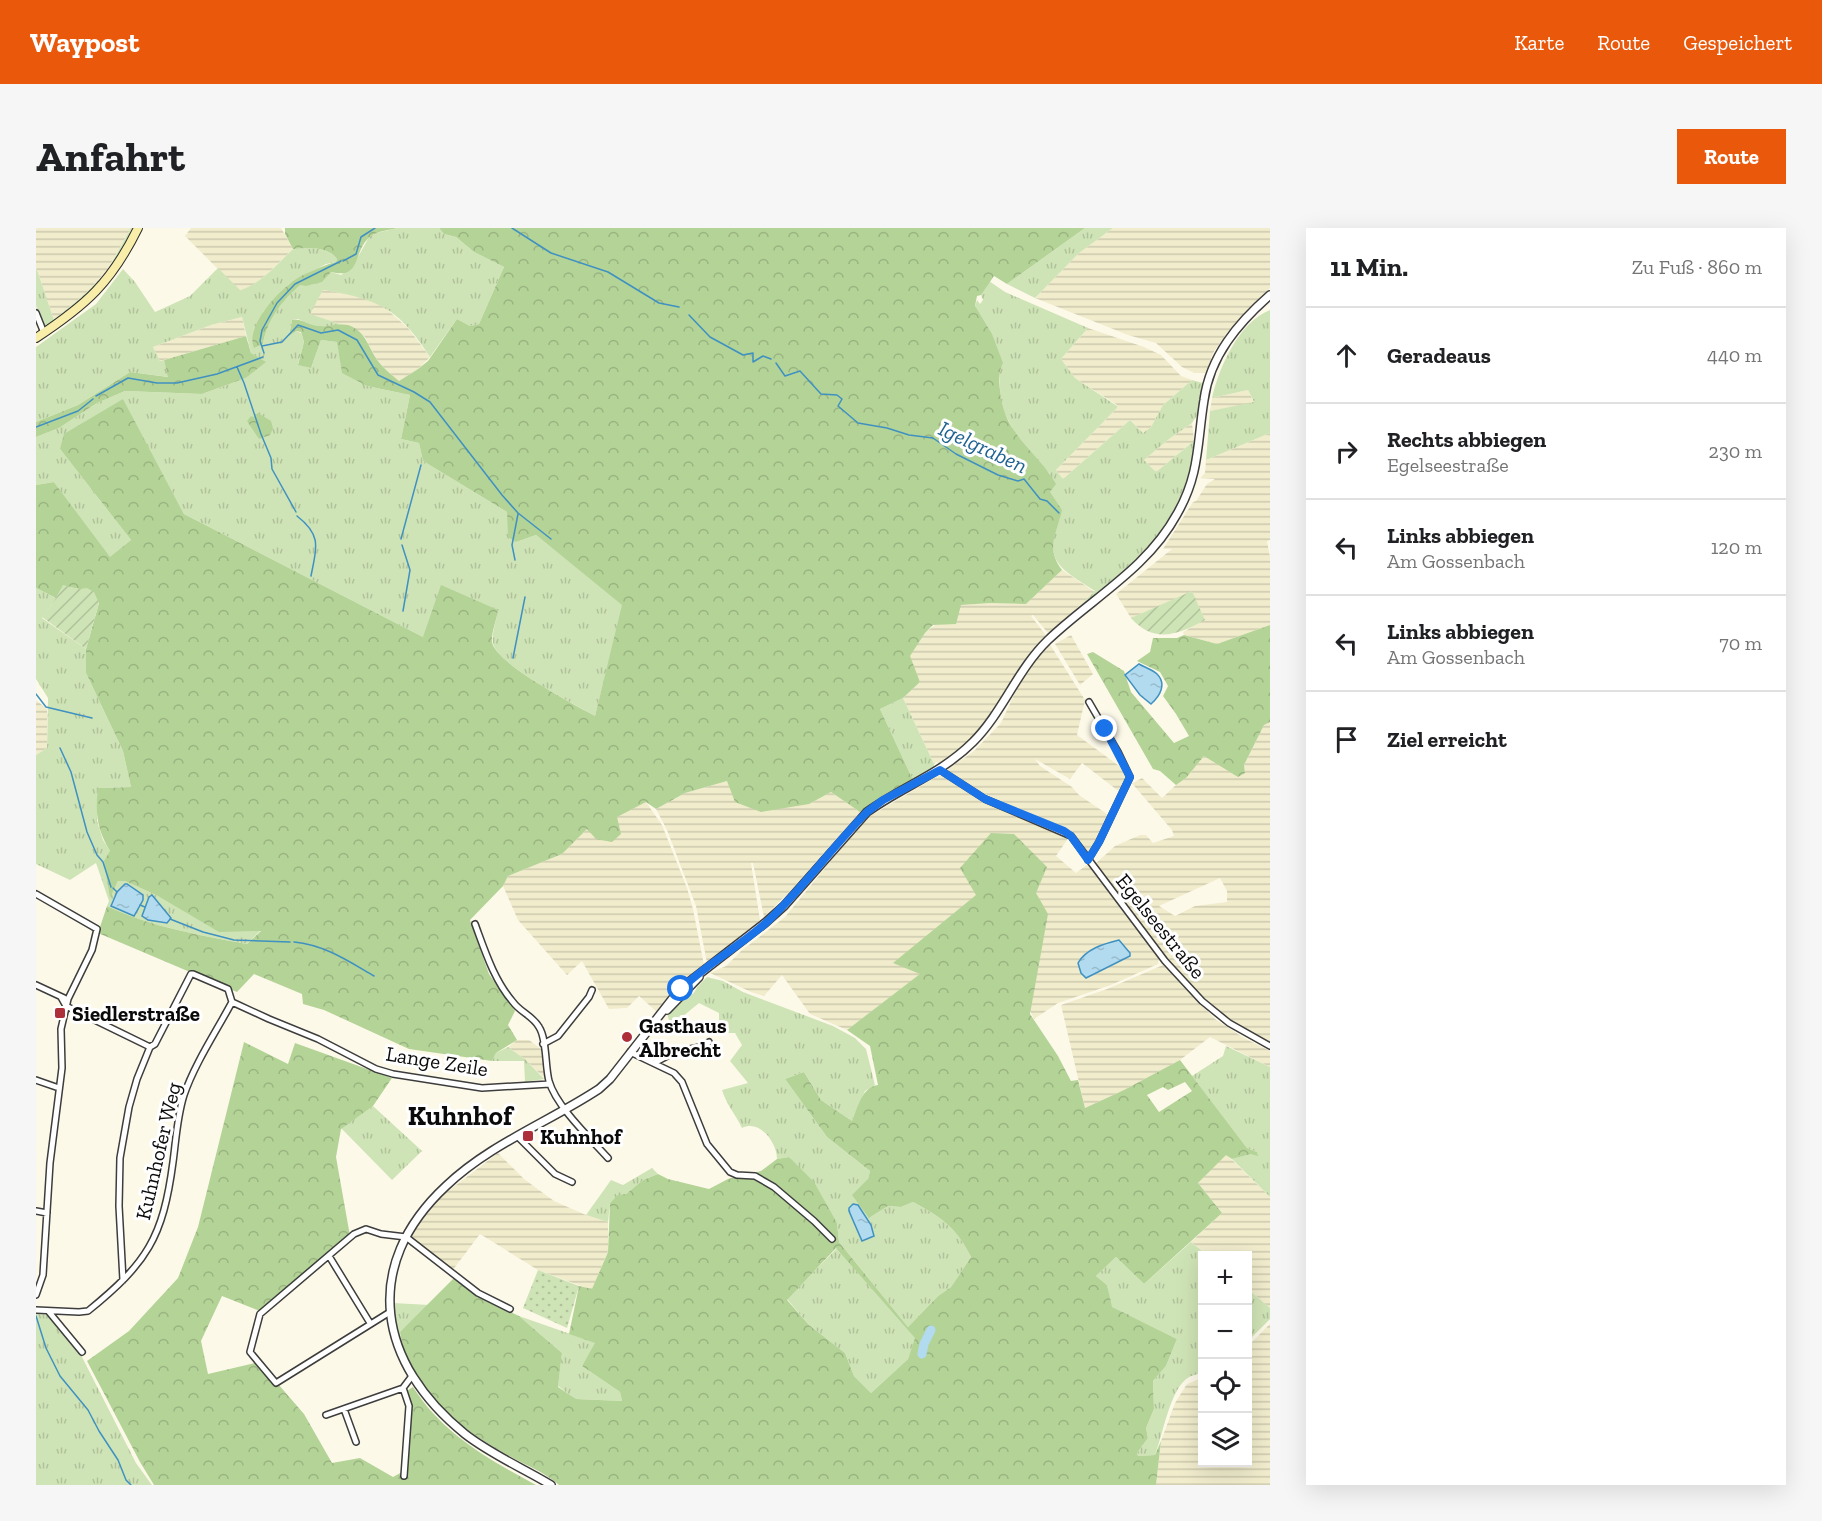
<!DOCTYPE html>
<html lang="de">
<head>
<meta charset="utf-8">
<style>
  body { margin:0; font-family:"Zilla Slab",serif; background:#f6f6f6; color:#202124 }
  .controls { position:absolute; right:18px; bottom:18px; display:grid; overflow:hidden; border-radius:0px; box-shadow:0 6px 24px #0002 }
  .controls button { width:54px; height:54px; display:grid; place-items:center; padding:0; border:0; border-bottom:2px solid #e0e0e0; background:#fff; color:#202124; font:30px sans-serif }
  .stop { position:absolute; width:18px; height:18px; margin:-14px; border:4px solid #1a73e8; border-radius:50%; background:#fff }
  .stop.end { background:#1a73e8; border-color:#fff; box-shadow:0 2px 6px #0008 }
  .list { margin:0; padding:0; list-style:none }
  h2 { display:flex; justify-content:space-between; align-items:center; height:78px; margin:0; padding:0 24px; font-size:26px }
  h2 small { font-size:20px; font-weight:400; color:#757577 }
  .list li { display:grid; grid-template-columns:39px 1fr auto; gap:18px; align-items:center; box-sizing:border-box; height:96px; padding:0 24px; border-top:2px solid #e0e0e0 }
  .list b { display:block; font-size:22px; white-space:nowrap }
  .list p { margin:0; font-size:20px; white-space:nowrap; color:#757577 }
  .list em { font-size:20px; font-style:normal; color:#757577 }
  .icon { flex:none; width:33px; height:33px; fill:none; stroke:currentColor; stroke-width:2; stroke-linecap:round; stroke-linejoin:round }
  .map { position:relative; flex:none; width:1234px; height:1257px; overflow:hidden; border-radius:0px }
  header { display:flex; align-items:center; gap:36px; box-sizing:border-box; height:84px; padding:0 30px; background:#ea580c; color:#fff }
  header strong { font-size:28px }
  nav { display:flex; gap:33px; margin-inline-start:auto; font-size:21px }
  .intro { display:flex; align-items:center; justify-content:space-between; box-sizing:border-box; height:144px; padding:0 36px }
  h1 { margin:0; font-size:42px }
  .button { padding:15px 27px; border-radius:0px; background:#ea580c; color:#fff; font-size:21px; font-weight:700 }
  main { display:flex; gap:36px; padding:0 36px }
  aside { flex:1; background:#fff; border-radius:0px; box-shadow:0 6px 24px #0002 }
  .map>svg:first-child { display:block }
</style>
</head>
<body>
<header>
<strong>Waypost</strong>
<nav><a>Karte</a><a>Route</a><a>Gespeichert</a></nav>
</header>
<div class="intro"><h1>Anfahrt</h1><a class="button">Route</a></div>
<main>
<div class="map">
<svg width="1234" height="1257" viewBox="0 0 1234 1257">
  <defs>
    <pattern id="farmland-rules" width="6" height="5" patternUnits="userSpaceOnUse" patternTransform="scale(1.5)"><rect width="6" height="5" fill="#f0eccc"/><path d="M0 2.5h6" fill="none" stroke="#ccc9ae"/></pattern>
    <pattern id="grass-tufts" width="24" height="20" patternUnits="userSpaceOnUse" patternTransform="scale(1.5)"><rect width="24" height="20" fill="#cfe4b6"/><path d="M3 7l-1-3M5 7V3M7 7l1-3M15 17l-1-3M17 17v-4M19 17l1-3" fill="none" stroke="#b0c29b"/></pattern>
    <pattern id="forest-crowns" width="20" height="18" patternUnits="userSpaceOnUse" patternTransform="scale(1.5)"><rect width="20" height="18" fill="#b4d397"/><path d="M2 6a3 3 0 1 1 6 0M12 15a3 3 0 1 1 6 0" fill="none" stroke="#99b481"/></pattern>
    <pattern id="park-dots" width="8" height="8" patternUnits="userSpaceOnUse" patternTransform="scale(1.5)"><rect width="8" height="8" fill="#cfe4b6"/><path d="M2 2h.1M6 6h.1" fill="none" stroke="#b0c29b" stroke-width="1.8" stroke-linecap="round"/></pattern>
    <pattern id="garden-furrows" width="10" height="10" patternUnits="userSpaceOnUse" patternTransform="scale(1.5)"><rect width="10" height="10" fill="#cfe4b6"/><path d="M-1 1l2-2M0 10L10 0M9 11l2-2" fill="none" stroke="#b0c29b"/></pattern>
    <pattern id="water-ripples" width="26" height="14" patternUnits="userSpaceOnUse" patternTransform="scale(1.5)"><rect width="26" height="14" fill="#b2dbf0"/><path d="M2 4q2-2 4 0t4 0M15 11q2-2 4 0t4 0" fill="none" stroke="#98bbcc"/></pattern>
  </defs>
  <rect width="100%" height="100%" fill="#fdf9e9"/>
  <!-- farmland -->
  <path fill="url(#farmland-rules)" fill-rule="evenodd" d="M0 0H95L71 42 49 66 18 92 0 39Z
    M155 0H245L257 21 230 47 213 60 203 62 149 8Z
    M1077 0H1234V60L1191 105 1177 125 1170 145H1158L1146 139 1120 115 1092 107 999 70 1043 25Z
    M287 62 320 67 347 78 372 100 394 129 382 141 363 153 348 140 340 130 329 109 319 101 273 86Z
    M206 89 210 108 124 133 117 119 175 97Z
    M1052 100 1108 119 1125 127 1145 148 1156 152 1127 177 1115 199 1107 205 1094 192 1027 251 1020 242 1081 180V177L1039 150 1025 131Z
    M1212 162 1218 175 1174 183 1176 170Z
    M1156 195 1158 213 1120 244 1108 232 1133 211Z
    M1234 205V312L1231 313 1234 329V397L1181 416 1148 407 1147 404 1169 392 1156 364 1095 390 1080 366 1136 321H1127L1157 274 1160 273 1171 256 1179 251 1164 250 1169 245 1170 232Z
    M1026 342 1059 364 1014 404H1011L997 387 995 388 1009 406V410L986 435 973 461 945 500 922 524 904 538 901 534 898 536 867 470 884 454 873 428 889 405 924 377 954 375 990 376Z
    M1035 407 1057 446 1044 457 1019 416Z
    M1013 415 1049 472 1041 507 1090 543 1092 548 1085 565 1046 535 1034 551 999 531 1004 538 1036 559 1043 567 1071 586 1072 590 1062 614 1052 626 1038 607 1033 603 949 566 911 544 912 541 937 524 965 495 989 443 1000 428Z
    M0 472 11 481V520L0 527Z
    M1234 494V816L1197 796 1182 785 1131 738 1058 637 1079 618 1104 607H1110L1117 615 1138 608 1136 602 1094 553 1097 555 1106 550 1126 570 1140 557 1150 550 1168 528 1209 545 1208 537 1228 497ZM1184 650 1191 663V674L1159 678 1139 688 1123 678Z
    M902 548H907L949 573 1033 609 1020 628 1040 645 1052 636 1123 730 1122 736 1075 757 1022 775 998 791 941 667 858 735 885 746 811 802 774 786 746 747 728 768 715 764 674 745 690 738 705 723 749 689 829 591Z
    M691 553 773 576 795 564 824 584 754 663 728 689 717 635H715L724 692 671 735 660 678 631 602 620 581 649 565Z
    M610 574 626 597 651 660 657 681 668 737 640 762 621 784 603 768 591 780 573 781 546 733 531 747 482 692 467 658 472 648 526 626 551 601 580 589Z
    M1127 737 1179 791 1208 810 1234 823V839L1174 809 1144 832 1088 862 1049 880 1025 777 1071 761Z
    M481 812H493L505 821 509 851 490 832 472 819Z
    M462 925 488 951 518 973 550 987 572 994V1023L556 1062 502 1042 444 1006 416 1043 373 1010 394 977Z
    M1190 926 1234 969V1080L1212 1061V1028L1171 1027 1155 1014 1186 985 1162 955Z
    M1234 1096V1257H1120L1125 1213 1139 1175 1151 1156 1166 1150V1234H1212V1118Z"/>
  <!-- grass -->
  <path fill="url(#grass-tufts)" fill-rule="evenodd" d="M95 0H100L76 42 51 69 9 99 0 78V39L18 92 49 66 71 43Z
    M362 0H403L408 6 420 9 438 24 468 39 443 96 434 98 421 91 394 129C363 80 342 71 287 62L274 86 307 97 280 99 262 91 256 92 253 107 260 103 265 105 268 114 262 136 275 140 285 112 302 114 331 158 374 167 365 211 383 215 387 233 471 284 480 314 500 307 587 377 559 488C538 476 460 436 457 415 455 406 461 391 462 382L387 409 148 286 87 172 24 221 95 312 74 330 18 254 0 257V209L23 200 61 175 89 163 166 166 210 150 229 134 215 125 206 89 175 97 117 119 124 133 128 132 133 149 94 144 42 177 0 194V119L60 76 87 41 99 54 119 84 154 68 182 40 204 62C225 56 241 36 257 21 272 20 292 18 301 31L300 34 290 36 253 56 227 84V116C231 92 246 73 264 56 276 61 285 51 295 44L305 47 317 38 333 9 340 5Z
    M1049 0H1077L1043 25 999 70 971 56Z
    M953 53 969 64 1052 100 1025 131 1039 150 1081 178V180L1020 242 1027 251 1094 192 1107 205 1115 199 1127 177 1156 152 1167 155 1162 186 1156 195 1133 211 1108 232 1120 244 1158 213 1160 216C1156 229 1154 243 1149 257 1131 311 1084 346 1042 383L1041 381 1059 363C1025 341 1006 334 1024 290L1014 264V246L981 209 965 178 963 143 939 78 941 72 944 76 947 72 945 67Z
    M1234 82V205L1170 232 1174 183 1218 174 1212 162 1176 170C1183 139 1203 94 1234 82Z
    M0 360 20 370 6 390 50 421V445L87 523 95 559 62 560 61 593 67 612 74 623V669L82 653H89L122 668 225 702 211 716C163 707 115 699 71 678L73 673 60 635 34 652 0 636V527L11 520 12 470 0 451ZM89 656 107 672 97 688 76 679 75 676 81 664Z
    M867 470 898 536V540L877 552 844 481Z
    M671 749 687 753 707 764 797 798 819 810 830 821 839 857 829 863 816 893 785 872 768 844 749 851 791 909 834 943 832 951 833 990 852 978 865 979 877 974C905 989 921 1000 935 1029L915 1059 902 1068 872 1099 803 1014 801 995 753 929 741 931C741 915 724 891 706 900 700 887 690 876 686 862L712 855 694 833 706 817 699 805H691L683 793V785L663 775 635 798 631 786 653 764 657 766 662 758Z
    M1190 818 1234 839V969L1196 931 1221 924 1211 920 1156 848 1187 828Z
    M472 819 490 832 508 851 489 854 488 833H456L460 825Z
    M337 878 386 923 356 952 305 900Z
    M616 940 622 946 607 952 590 966 582 968 574 975 572 994 550 987 575 952 587 957Z
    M1155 1014 1171 1027 1166 1028V1106L1165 1108 1166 1110V1145C1162 1146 1157 1147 1153 1149 1134 1160 1127 1207 1119 1227L1102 1228 1101 1225 1112 1210 1110 1200 1118 1181 1117 1153 1130 1138 1141 1111 1075 1079 1071 1057 1060 1048 1080 1029 1108 1056Z
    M801 1020 880 1110 872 1131 835 1165 818 1148 809 1125 773 1097 751 1071Z
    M1212 1061 1234 1080V1091L1216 1109 1212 1105Z
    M357 1075 394 1077 364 1104 366 1118 360 1104Z
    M0 1086 13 1087 45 1127 100 1235 116 1257H0Z
    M483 1088 560 1115 546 1138 584 1164 586 1173 539 1171 522 1158 526 1125Z"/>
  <!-- forest -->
  <path fill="url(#forest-crowns)" fill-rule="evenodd" d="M249 0H362C353 2 342 3 335 8 316 22 327 52 295 44L286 54 270 58 264 57C246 73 231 92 227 116L218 120C208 98 246 58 265 48 276 43 288 37 300 34L301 31C292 18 272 20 257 21L249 6Z
    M403 0H1049L971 56 958 48 945 67 941 68 939 78 956 106 967 135C962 145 963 152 964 162 967 207 1001 222 1020 256L1014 264 1026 282C1021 306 1009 319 1026 342L990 376 954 375 925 377 920 396 897 397 889 405 874 428 884 454 867 470 844 481 877 552 852 565 824 584 795 564 773 576 725 584 699 574 691 553 649 565 620 581 610 574 581 589 585 606 576 614 560 611 551 601 526 626 472 648 467 658 434 692 453 746 479 783 472 797 481 812 460 825 456 833 373 821 288 782 267 776 266 766 218 746 201 764 62 705 71 678C115 699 163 707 211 716L225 703 183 704 122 668 89 653H82L74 670 68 633 74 623C61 602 59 585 62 560L95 559 87 523 50 445V421L63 375 43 361 27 358 20 370 0 360V257L18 254 74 329 95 312 24 221 28 206 87 171 148 286 387 409 405 357 462 382C461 391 455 405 456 414 460 436 538 476 559 488L586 377 500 307 480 314 472 309 471 284 387 233 383 215 365 211 374 167 331 158 306 145 301 114 285 112 275 140 262 137 268 114 265 104 260 103 253 108 256 92C267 90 273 98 283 98 292 99 303 95 312 97 330 103 332 119 342 133 348 141 355 146 363 153L382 141 392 133 421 91 434 98 443 96 468 39 438 24 420 9 408 6Z
    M210 108 215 125 230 134 210 150 166 166 89 163 61 175 23 200 0 209V194L42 177 94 144 132 149 128 132Z
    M222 185 235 193 237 200 234 207 223 211 211 193 215 188 217 189Z
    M1234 397V494L1228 497 1208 537 1209 545 1202 549 1168 528 1150 550 1140 557 1124 543 1117 541 1051 426 1057 424 1088 443 1095 464 1138 515 1153 508 1140 486 1127 468 1132 458 1124 444 1101 433 1114 424 1117 410H1141L1148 407 1181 416Z
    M955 605 978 606 1011 639 1000 665 1012 686 994 786 1022 828 1035 853 1042 852 1049 880 1088 862 1144 832 1211 920 1221 924 1222 928 1215 926 1196 931 1190 927 1162 955 1186 985 1108 1056 1080 1029 1060 1048 1071 1057 1076 1079 1141 1111 1130 1138 1117 1153 1118 1181 1110 1200 1112 1210 1101 1225 1102 1228 1119 1227 1125 1213 1120 1257H523C507 1243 486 1236 468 1225 423 1200 371 1158 364 1104L418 1050 441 1068 483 1088 526 1125 522 1159 540 1171 586 1173 584 1164 546 1138 559 1115 533 1106 543 1058 556 1061 572 1024 574 975 582 967 590 966 607 952 622 946 632 951 673 961 692 951 725 943 741 931 753 929 778 954 801 995 803 1014 872 1099 902 1068 915 1059 935 1029C921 1000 905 989 877 974L865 979 852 978 833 990 816 967 832 951 834 943 791 909 749 851 768 844 785 872 816 893C822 879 826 859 842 857L834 818 811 802 884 746 857 735 940 667 924 640ZM1149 854 1156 863 1123 884 1111 867 1127 859 1132 862ZM800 1020 879 1110 872 1131 835 1165 818 1148 809 1125 773 1097 751 1072Z
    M208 814 252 836 259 815 356 850 337 878 305 901 300 929 314 1008 224 1083 186 1068 165 1113 172 1146 223 1134 268 1186 296 1235 324 1230 357 1249 366 1244 375 1178 369 1164 377 1159C407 1206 452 1231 500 1257H118L104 1234 51 1133 93 1103 142 1050 162 999Z"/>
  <!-- park -->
  <path fill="url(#park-dots)" d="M502 1042 543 1058 531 1100 487 1080Z"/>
  <!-- garden -->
  <path fill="url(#garden-furrows)" d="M27 357 43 361 51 360 58 364 63 375 50 421 6 389 20 370Z
    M1156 363 1169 392C1142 407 1118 416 1095 390Z"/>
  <!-- water -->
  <path fill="url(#water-ripples)" stroke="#3f91c1" stroke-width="1.5" d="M1103 436C1108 439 1117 442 1121 446 1131 456 1124 468 1115 476L1104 467 1089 447Z
    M89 656H91L107 667V672L98 688 75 678 81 664Z
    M116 667 135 690 131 695 112 692 106 688 113 669Z
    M1083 712 1094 725V728L1050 750 1045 745 1042 735C1050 721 1067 716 1083 712Z
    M817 976 822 977 835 997 838 1008 826 1013 813 983V980Z"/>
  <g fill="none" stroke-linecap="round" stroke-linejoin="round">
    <!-- stream -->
    <path stroke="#3f91c1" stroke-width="1.5" d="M476 0 515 25 572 44 623 75 643 79
      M307 33 320 26 325 9 339 0
      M653 87 674 109 707 127 717 125V134L727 128 735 131
      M226 118 246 114 262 97 285 105 302 102 321 112 342 147 378 164 394 174 466 267 482 285 515 311
      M228 125 224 113 226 102 241 75 259 56 305 33
      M740 135 749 148 764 143 785 166 801 167 806 171 802 178 822 195 851 200 873 207 897 210 920 226 962 247 982 253 988 251 1004 271 1011 273 1023 285
      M201 139 208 155 225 206 235 230 236 241 260 284
      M60 168 92 150 121 155H141L181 146 227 129
      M0 199 42 183 57 171
      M261 288C287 308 280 321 275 348
      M365 311 385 237
      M366 317 374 342 367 383
      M479 332 476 317 482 286
      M477 430 489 369
      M0 466 10 479 56 490
      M24 520 35 544 51 604 61 627 67 634 75 659
      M77 660 81 664
      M104 677 109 679
      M134 691 167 704 198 712 254 714
      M258 714C289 717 312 733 338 748
      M0 1088 10 1120 24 1148 52 1182 63 1203 82 1232 90 1252 95 1257"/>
    <!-- river -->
    <path stroke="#b2dbf0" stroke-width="9" d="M886 1126 888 1116 895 1102"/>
    <defs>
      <path id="minor" d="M0 85 8 105
        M904 542 949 571 1035 608 1129 733 1166 773 1193 795 1234 818
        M1052 632 1063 614 1094 549 1082 524 1053 474
        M0 666 61 701 56 722 32 771 25 801 26 840 14 935 7 1047 0 1067
        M439 696C449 723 458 752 477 774 484 784 497 788 503 799 511 811 509 838 513 853 520 878 554 910 572 930
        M0 757 28 770
        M25 769 30 778 114 819
        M196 774 233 791 282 811 340 841 357 846 446 860 514 856
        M507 816 522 808 553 769 556 762
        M114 819 119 816 155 746H157L192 761 196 774
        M594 824 638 845 646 854 671 916 694 944 701 947 719 948 738 959 778 993 796 1011
        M618 835 639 824 664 819 673 814
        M0 852 20 859
        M482 909 519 946 536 954
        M0 983 11 985
        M293 1028 334 1095
        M87 1052 83 978 84 930 93 879 101 851 114 819
        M0 1082 43 1084 52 1083C111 1035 127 1010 137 934 140 912 141 889 148 867 159 835 180 804 196 774
        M13 1084 46 1124
        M354 1084 240 1155 214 1124 224 1086 318 1006 330 1001 345 1006 370 1009 442 1065 474 1081
        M367 1160 373 1178 368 1248
        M308 1181 320 1214
        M290 1187 367 1160 376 1148"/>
      <path id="tertiary" d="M631 782 663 749
        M619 793 637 770 653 754 729 695 748 678 831 584C867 558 905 546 937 514 967 484 981 442 1012 412 1056 370 1111 341 1141 286 1164 246 1161 215 1168 172 1174 128 1202 95 1234 67
        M515 1257C487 1240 456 1227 429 1206 342 1136 324 1038 410 958 454 916 513 894 563 861L574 851 621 791"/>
      <path id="secondary" d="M0 110C50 77 75 55 102 0"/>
    </defs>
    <!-- minor casing -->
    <use href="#minor" stroke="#3d3d3d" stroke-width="8"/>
    <!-- tertiary casing -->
    <use href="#tertiary" stroke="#3d3d3d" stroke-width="10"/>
    <!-- secondary casing -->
    <use href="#secondary" stroke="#2c2c2c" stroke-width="10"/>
    <!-- minor -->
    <use href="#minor" stroke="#fff" stroke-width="5"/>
    <!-- tertiary -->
    <use href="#tertiary" stroke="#fff" stroke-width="7"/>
    <!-- secondary -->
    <use href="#secondary" stroke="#f8eda9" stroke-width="8"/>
  </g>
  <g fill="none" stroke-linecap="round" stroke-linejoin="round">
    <!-- route -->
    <path stroke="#1a73e8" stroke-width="8" d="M645 761C671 735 705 718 732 693 768 659 796 619 831 584L847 572 904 542 949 571 1028 603 1035 608 1052 632 1063 614 1094 549 1069 501"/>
  </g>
  <!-- markers -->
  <g fill="#ad2f39" stroke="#fff" stroke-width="2">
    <rect x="18" y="779" width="12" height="12" rx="3"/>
    <circle cx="591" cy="809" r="6"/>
    <rect x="486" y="902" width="12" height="12" rx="3"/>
  </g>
  <g text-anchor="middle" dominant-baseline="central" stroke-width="6" stroke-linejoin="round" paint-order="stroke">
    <!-- street labels -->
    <g font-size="21" fill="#0a0a0a" stroke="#fff">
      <text transform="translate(1125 698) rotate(51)">Egelseestraße</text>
      <text transform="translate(401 833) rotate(9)">Lange Zeile</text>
      <text transform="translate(122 923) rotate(-77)">Kuhnhofer Weg</text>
    </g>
    <!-- poi labels -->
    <g font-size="21" font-weight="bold" fill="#0a0a0a" stroke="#fff" text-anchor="start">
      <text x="36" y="785">Siedlerstraße</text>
      <text x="603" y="797">Gasthaus<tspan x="603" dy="24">Albrecht</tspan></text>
      <text x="504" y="908">Kuhnhof</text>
    </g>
    <!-- water labels -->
    <g font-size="22" font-style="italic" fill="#1f6290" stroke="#fff">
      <text transform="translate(947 219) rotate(25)">Igelgraben</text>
    </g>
    <!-- district labels -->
    <g font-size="27" font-weight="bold" fill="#0a0a0a" stroke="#fff">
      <text x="424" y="888">Kuhnhof</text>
    </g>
  </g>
</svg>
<div class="controls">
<button>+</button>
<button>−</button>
<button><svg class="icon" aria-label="locate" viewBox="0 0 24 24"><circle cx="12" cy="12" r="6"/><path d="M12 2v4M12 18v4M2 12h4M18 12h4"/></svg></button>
<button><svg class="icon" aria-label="layers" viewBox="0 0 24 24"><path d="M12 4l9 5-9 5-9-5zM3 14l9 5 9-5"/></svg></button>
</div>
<div class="stop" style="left:645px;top:761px"></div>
<div class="stop end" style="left:1069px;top:501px"></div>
</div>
<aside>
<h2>11 Min.<small>Zu Fuß · 860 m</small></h2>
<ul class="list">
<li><svg class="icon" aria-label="ahead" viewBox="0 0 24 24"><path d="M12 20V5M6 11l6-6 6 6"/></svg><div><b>Geradeaus</b></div><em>440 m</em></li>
<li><svg class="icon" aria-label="right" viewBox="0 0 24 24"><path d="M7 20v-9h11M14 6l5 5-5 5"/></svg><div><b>Rechts abbiegen</b><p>Egelseestraße</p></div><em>230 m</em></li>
<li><svg class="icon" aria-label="left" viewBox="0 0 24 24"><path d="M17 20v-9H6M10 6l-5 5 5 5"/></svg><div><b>Links abbiegen</b><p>Am Gossenbach</p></div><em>120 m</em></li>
<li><svg class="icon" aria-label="left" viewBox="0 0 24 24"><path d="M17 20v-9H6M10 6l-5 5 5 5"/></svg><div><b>Links abbiegen</b><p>Am Gossenbach</p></div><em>70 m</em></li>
<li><svg class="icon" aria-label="arrive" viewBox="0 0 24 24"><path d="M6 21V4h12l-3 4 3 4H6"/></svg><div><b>Ziel erreicht</b></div></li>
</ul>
</aside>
</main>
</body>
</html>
